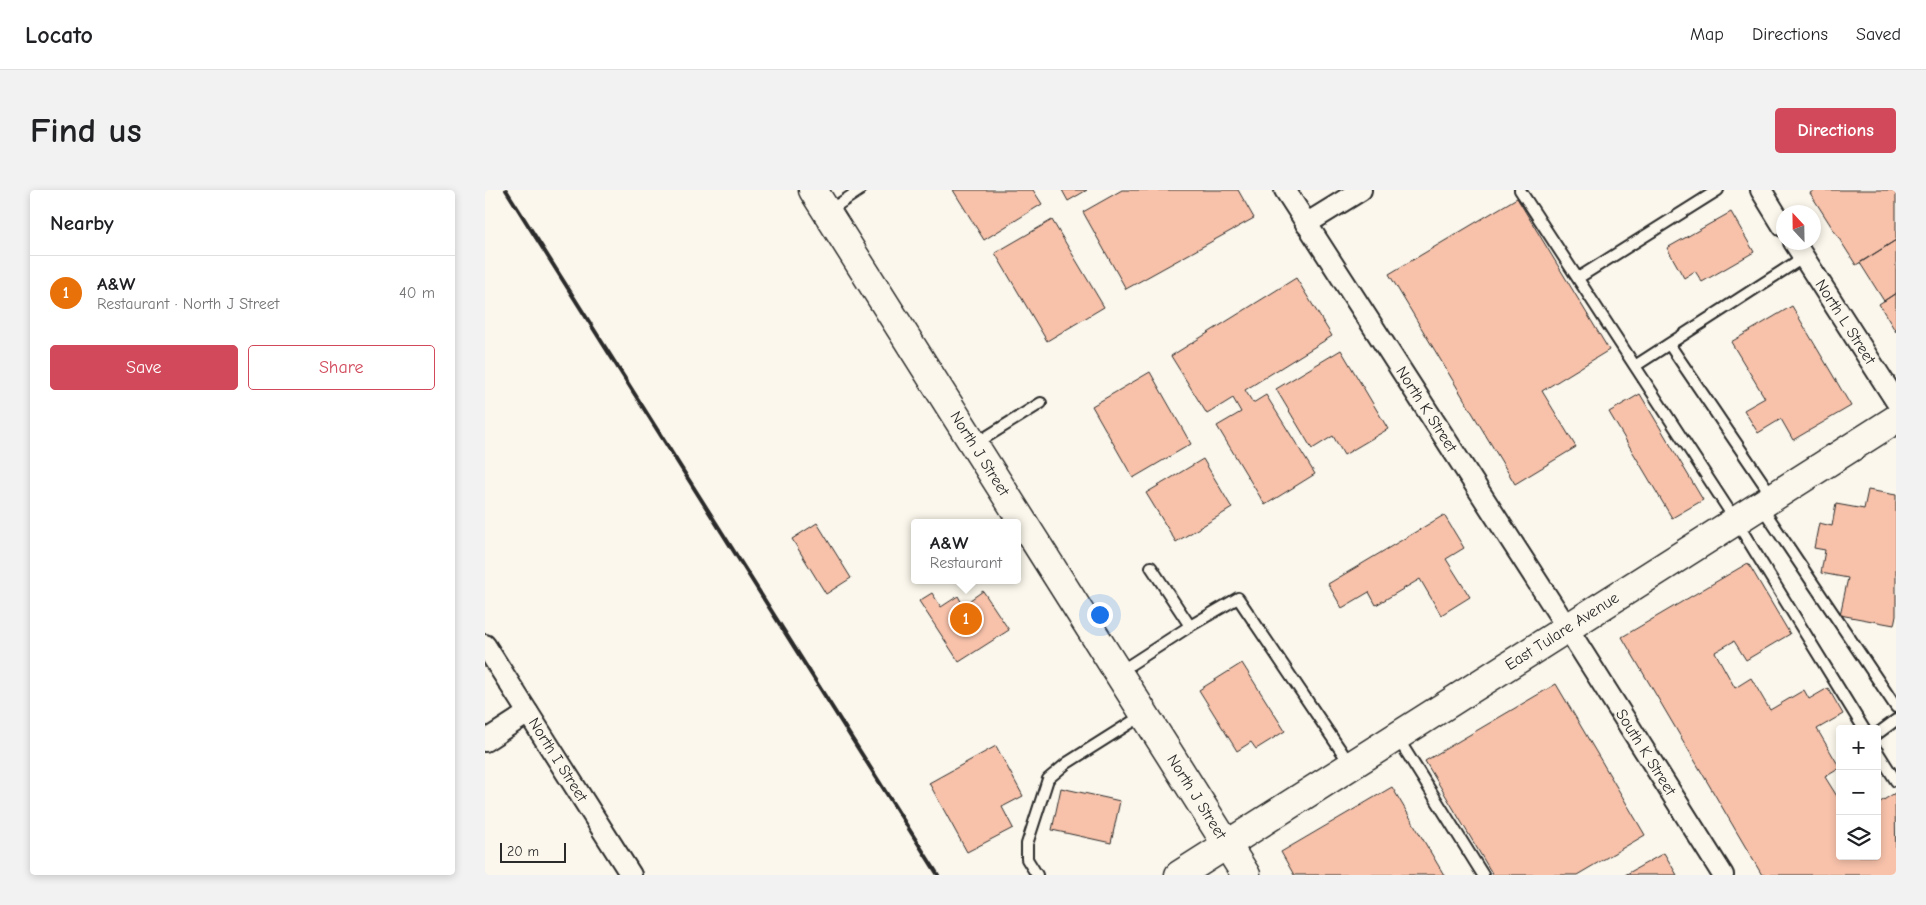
<!DOCTYPE html>
<html lang="en">
<head>
<meta charset="utf-8">
<style>
  body { margin:0; font-family:"Comic Neue",sans-serif; background:#f2f2f2; color:#202124 }
  .controls { position:absolute; right:15px; bottom:15px; display:grid; overflow:hidden; border-radius:5px; box-shadow:0 2px 8px #0003 }
  .controls button { width:45px; height:45px; display:grid; place-items:center; padding:0; border:0; border-bottom:1px solid #e0e0e0; background:#fff; color:#202124; font:25px sans-serif }
  .compass { position:absolute; left:1291px; top:15px; width:45px; height:45px; border-radius:50%; background:#fff; box-shadow:0 2px 8px #0003; rotate:338deg }
  .scale { position:absolute; left:15px; bottom:12px; width:66px; box-sizing:border-box; padding-left:5px; border:2px solid #2b2b2b; border-top:0; font-size:14px; line-height:18px; white-space:nowrap; color:#2b2b2b; -webkit-text-stroke:4px #fbf7ec; paint-order:stroke }
  .you { position:absolute; left:614px; top:424px; width:18px; height:18px; margin:-12px; border:4px solid #fff; border-radius:50%; background:#1a73e8; box-shadow:0 0 0 8px #1a73e833 }
  .badge { display:grid; place-items:center; width:32px; height:32px; border-radius:50%; background:#d1495b; color:#fff; font-size:16px; font-weight:700 }
  .pin { position:absolute; translate:-50% -50%; border:2px solid #fff; box-shadow:0 1px 5px #0006 }
  .popup { position:absolute; left:426px; top:329px; width:110px; height:65px; box-sizing:border-box; display:grid; place-content:center; border-radius:5px; background:#fff; filter:drop-shadow(0 1px 4px #0005); font-size:16px; white-space:nowrap; color:#757577 }
  .popup b { font-size:19px; color:#202124 }
  .popup::after { content:''; position:absolute; left:50%; top:100%; margin-left:-10px; border:10px solid transparent; border-top-color:#fff }
  .list { margin:0; padding:0; list-style:none }
  h2 { display:flex; justify-content:space-between; align-items:center; height:65px; margin:0; padding:0 20px; font-size:21px }
  h2 small { font-size:16px; font-weight:400; color:#757577 }
  .list li { display:grid; grid-template-columns:32px 1fr auto; gap:15px; align-items:center; box-sizing:border-box; height:75px; padding:0 20px; border-top:1px solid #e0e0e0 }
  .list b { display:block; font-size:19px; white-space:nowrap }
  .list p { margin:0; font-size:16px; white-space:nowrap; color:#757577 }
  .list em { font-size:16px; font-style:normal; color:#757577 }
  .actions { display:flex; gap:10px; padding:15px 20px }
  .actions a { flex:1; padding:11px 0; border:1px solid #d1495b; border-radius:5px; text-align:center; font-size:18px; color:#d1495b }
  .actions .main { background:#d1495b; color:#fff }
  .icon { flex:none; width:28px; height:28px; fill:none; stroke:currentColor; stroke-width:2; stroke-linecap:round; stroke-linejoin:round }
  .map { position:relative; flex:none; width:1411px; height:685px; overflow:hidden; border-radius:5px }
  header { display:flex; align-items:center; gap:30px; box-sizing:border-box; height:70px; padding:0 25px; background:#fff; border-bottom:1px solid #e0e0e0 }
  header strong { font-size:24px }
  nav { display:flex; gap:28px; margin-inline-start:auto; font-size:18px }
  .intro { display:flex; align-items:center; justify-content:space-between; box-sizing:border-box; height:120px; padding:0 30px }
  h1 { margin:0; font-size:35px }
  .button { padding:12px 22px; border-radius:5px; background:#d1495b; color:#fff; font-size:18px; font-weight:700 }
  main { display:flex; gap:30px; padding:0 30px }
  aside { flex:1; background:#fff; border-radius:5px; box-shadow:0 2px 8px #0003 }
  .map>svg:first-child { display:block }
</style>
</head>
<body>
<header>
<strong>Locato</strong>
<nav><a>Map</a><a>Directions</a><a>Saved</a></nav>
</header>
<div class="intro"><h1>Find us</h1><a class="button">Directions</a></div>
<main>
<aside>
<h2>Nearby<small></small></h2>
<ul class="list">
<li><span class="badge" style="background:#e8710a">1</span><div><b>A&amp;W</b><p>Restaurant · North J Street</p></div><em>40 m</em></li>
</ul>
<div class="actions"><a class="main">Save</a><a>Share</a></div>
</aside>
<div class="map">
<svg width="1411" height="685" viewBox="0 0 1411 685">
  <rect width="100%" height="100%" fill="#fbf7ec"/>
  <filter id="ink" filterUnits="userSpaceOnUse"><feTurbulence type="fractalNoise" baseFrequency=".02" numOctaves="2"/><feDisplacementMap in="SourceGraphic" scale="10" xChannelSelector="R" yChannelSelector="G"/><feConvolveMatrix kernelMatrix="1 2 1 2 8 2 1 2 1" color-interpolation-filters="sRGB"/></filter>
  <g filter="url(#ink)">
    <!-- building -->
    <path fill="#f8c2aa" stroke="#2b2b2b" d="M468 0H548L557 14 499 50Z
      M577 0H602L583 11Z
      M637 0H753L769 28 641 99 598 22Z
      M1330 0H1411V50L1371 75 1325 3Z
      M1032 8 1124 160 1057 201 1091 257 1030 294 904 84Z
      M1246 22 1269 62 1217 92 1210 81 1199 88 1182 58Z
      M567 30 619 117 562 151 510 63Z
      M1411 50V103L1399 111 1375 73Z
      M811 88 847 146 760 200 768 213 781 205 830 284 780 315 732 236 756 222 748 208 722 224 686 166Z
      M1411 103V142L1394 114Z
      M1307 116 1366 216 1308 250 1296 229 1273 243 1259 220 1280 208 1246 152Z
      M856 160 903 239 859 265 848 246 827 259 791 199Z
      M665 182 706 254 648 288 607 216Z
      M1155 204 1218 310 1187 328 1124 222Z
      M718 269 747 318 691 352 661 303Z
      M1383 300 1411 305V425L1409 435 1355 425 1363 388 1336 383 1340 360 1329 358 1334 333 1347 336 1351 314 1379 319Z
      M959 325 979 358 961 369 985 407 956 425 935 389 891 415 884 402 857 418 843 394Z
      M332 333 366 388 341 404 307 349Z
      M1263 373 1305 444 1261 470 1249 451 1230 462 1250 498 1266 488 1285 520 1319 500 1324 509 1343 498 1358 524 1332 539 1355 578 1340 587 1355 611V666H1392V614L1410 603 1411 685H1277L1137 447Z
      M498 401 524 440 474 472 434 411 447 403 456 417 473 406 478 415Z
      M757 473 800 541 771 559 766 552 752 561 714 500Z
      M1071 494 1160 645 1092 685H1008L940 571Z
      M511 556 538 606 517 617 528 638 482 662 444 593Z
      M907 597 959 685H809L796 662Z
      M576 598 635 611 626 653 567 640Z
      M1179 663 1192 685H1140Z"/>
    <g fill="none" stroke-linecap="round" stroke-linejoin="round">
      <defs>
        <path id="lane" d="M1035 0 1251 331 1379 539
          M342 22 375 0
          M1093 88 1233 0
          M1150 176 1184 154
          M490 254 556 213
          M1287 306 1184 154 1319 67
          M1276 316 1411 517
          M705 436 753 408 865 574
          M634 482 705 436 666 377
          M1392 544 1411 530
          M912 547 998 685
          M1392 561 1411 591
          M552 685 542 669V654L563 589 582 573 658 525"/>
        <g id="street">
          <path id="s1" d="M800 0 1083 439 1238 685"/>
          <path d="M1276 0 1298 36"/>
          <path d="M821 34 876 0"/>
          <path id="s2" d="M1309 52 1411 211"/>
          <path id="s3" d="M0 455 146 685"/>
          <path d="M0 551 43 523"/>
        </g>
        <g id="secondary">
          <path id="s4" d="M328 0 761 685"/>
          <path id="s5" d="M694 685 1411 229"/>
        </g>
      </defs>
      <!-- lane casing -->
      <use href="#lane" stroke="#2b2b2b" stroke-width="14"/>
      <!-- street casing -->
      <use href="#street" stroke="#2b2b2b" stroke-width="24"/>
      <!-- secondary casing -->
      <use href="#secondary" stroke="#2b2b2b" stroke-width="31"/>
      <!-- lane -->
      <use href="#lane" stroke="#fbf7ec" stroke-width="10"/>
      <!-- street -->
      <use href="#street" stroke="#fbf7ec" stroke-width="20"/>
      <!-- secondary -->
      <use href="#secondary" stroke="#fbf7ec" stroke-width="28"/>
      <!-- rail -->
      <path stroke="#2b2b2b" stroke-width="4" d="M21 0 453 685"/>
    </g>
  </g>
  <g text-anchor="middle" dominant-baseline="central" stroke-width="4.5" stroke-linejoin="round" paint-order="stroke">
    <!-- street labels -->
    <g font-size="16" fill="#2b2b2b" stroke="#fbf7ec">
      <text stroke="none"><textPath href="#s2" startOffset="95">North L Street</textPath></text>
      <text stroke="none"><textPath href="#s1" startOffset="261">North K Street</textPath></text>
      <text stroke="none"><textPath href="#s4" startOffset="312">North J Street</textPath></text>
      <text stroke="none"><textPath href="#s5" startOffset="454">East Tulare Avenue</textPath></text>
      <text stroke="none"><textPath href="#s1" startOffset="668">South K Street</textPath></text>
      <text stroke="none"><textPath href="#s3" startOffset="136">North I Street</textPath></text>
      <text stroke="none"><textPath href="#s4" startOffset="718">North J Street</textPath></text>
    </g>
  </g>
</svg>
<div class="controls">
<button>+</button>
<button>−</button>
<button><svg class="icon" aria-label="layers" viewBox="0 0 24 24"><path d="M12 4l9 5-9 5-9-5zM3 14l9 5 9-5"/></svg></button>
</div>
<svg class="compass" viewBox="-18 -18 36 36"><path d="M0-13l5 13h-10z" fill="#e53935"/><path d="M0 13l5-13h-10z" fill="#757577"/></svg>
<div class="scale">20 m</div>
<div class="you"></div>
<div class="pin badge" style="left:481px;top:429px;background:#e8710a">1</div>
<div class="popup"><b>A&amp;W</b>Restaurant</div>
</div>
</main>
</body>
</html>
